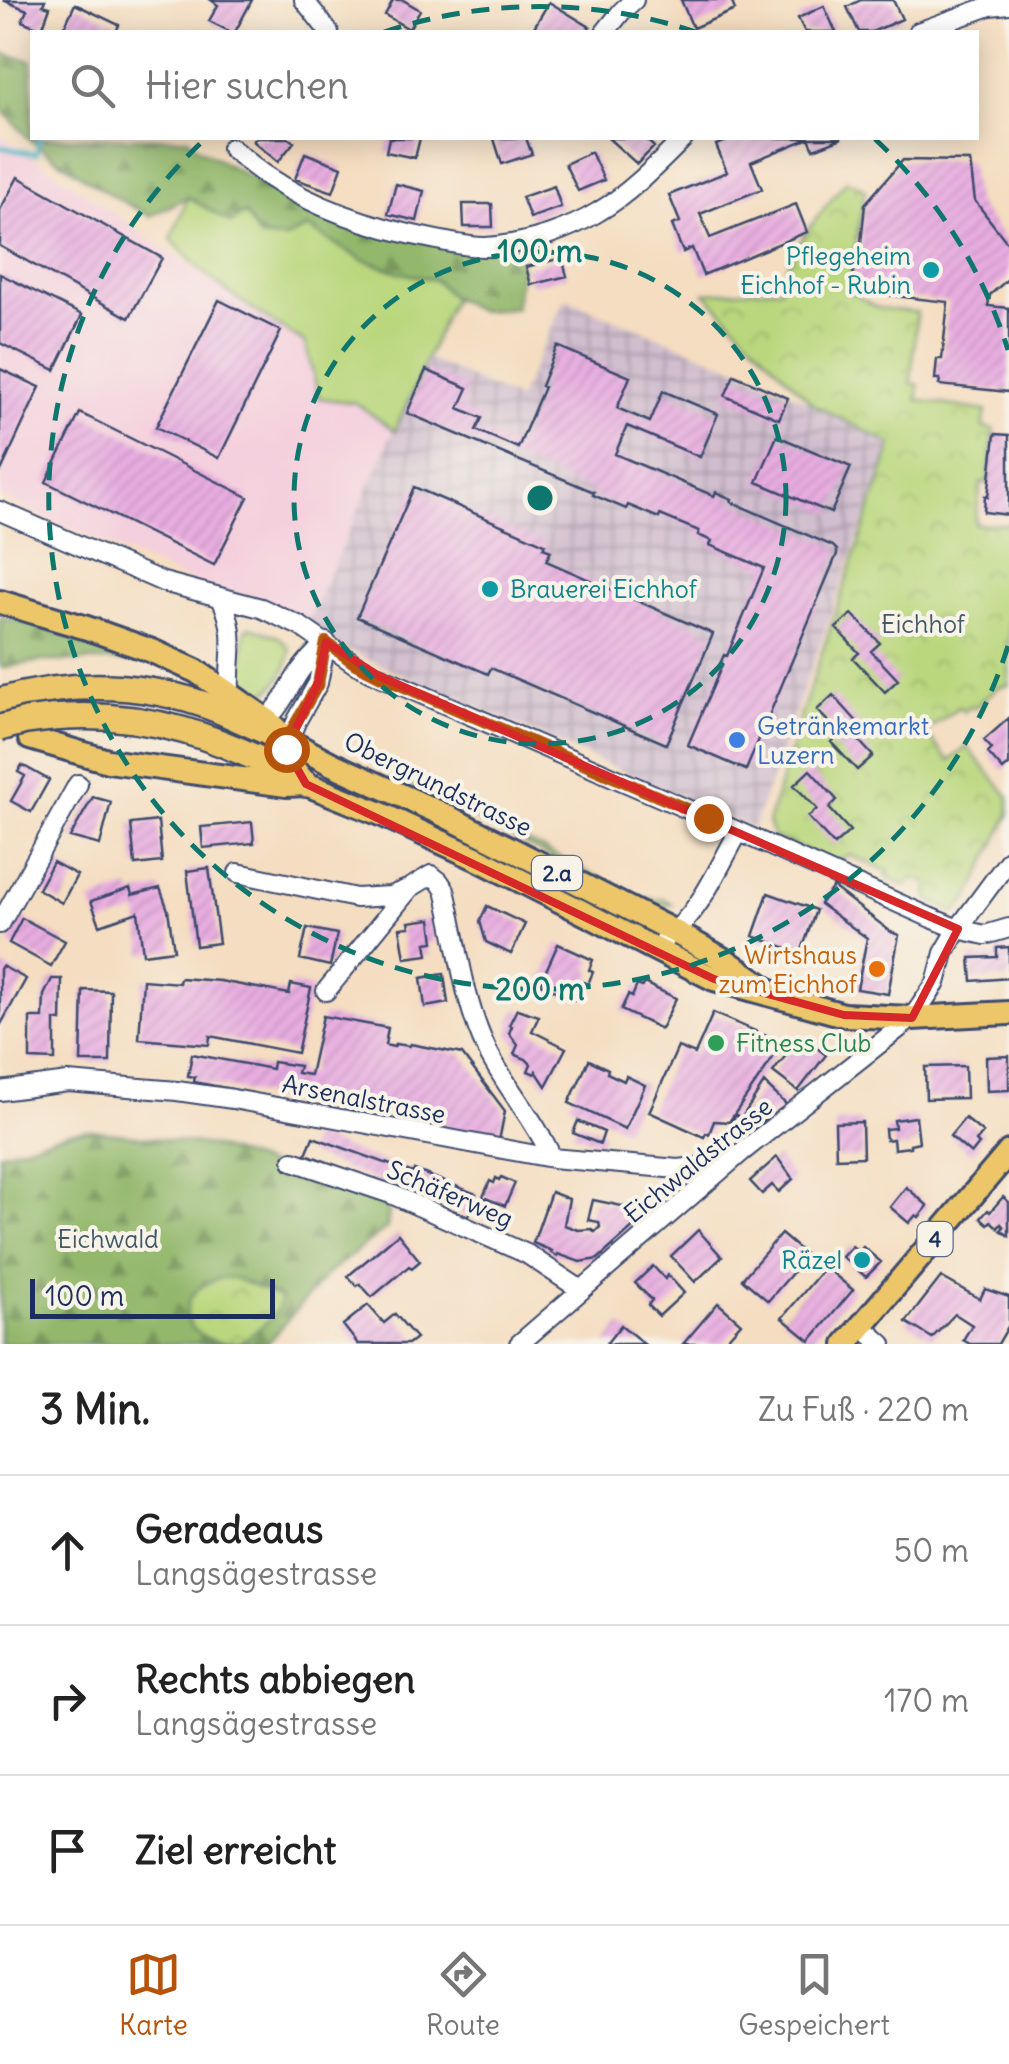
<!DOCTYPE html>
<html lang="de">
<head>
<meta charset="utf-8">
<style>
  body { margin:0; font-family:Delius,sans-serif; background:#f6f6f6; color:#222 }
  .scale { position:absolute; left:30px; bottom:25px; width:245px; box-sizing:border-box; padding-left:10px; border:5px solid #1b2f5e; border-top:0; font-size:28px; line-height:35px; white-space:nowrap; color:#1b2f5e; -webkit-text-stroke:8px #f7f3e8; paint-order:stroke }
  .stop { position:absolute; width:30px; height:30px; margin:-22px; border:8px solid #b45309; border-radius:50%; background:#fff }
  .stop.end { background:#b45309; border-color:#fff; box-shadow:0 2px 10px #0008 }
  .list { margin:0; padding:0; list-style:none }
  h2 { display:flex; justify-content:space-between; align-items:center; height:130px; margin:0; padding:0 40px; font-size:42px }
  h2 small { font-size:32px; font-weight:400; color:#767676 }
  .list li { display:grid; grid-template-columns:65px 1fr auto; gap:30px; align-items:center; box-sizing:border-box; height:150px; padding:0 40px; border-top:2px solid #e0e0e0 }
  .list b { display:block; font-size:38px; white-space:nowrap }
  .list p { margin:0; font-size:32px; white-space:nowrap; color:#767676 }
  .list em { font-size:32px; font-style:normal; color:#767676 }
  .icon { flex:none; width:55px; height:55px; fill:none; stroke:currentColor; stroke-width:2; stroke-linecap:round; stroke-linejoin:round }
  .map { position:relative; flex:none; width:1009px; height:1344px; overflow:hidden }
  .search { position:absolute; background:#fff; box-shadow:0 5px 25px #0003; left:30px; right:30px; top:30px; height:110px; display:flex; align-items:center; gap:25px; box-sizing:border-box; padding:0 35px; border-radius:0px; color:#767676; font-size:38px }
  .sheet { height:580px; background:#fff }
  nav { display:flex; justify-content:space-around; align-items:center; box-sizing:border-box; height:140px; border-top:2px solid #e0e0e0; background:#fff; font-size:28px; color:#767676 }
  nav a { display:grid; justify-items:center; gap:5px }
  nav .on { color:#b45309 }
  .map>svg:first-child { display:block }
</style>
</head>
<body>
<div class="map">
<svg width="1009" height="1344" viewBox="0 0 1009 1344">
  <defs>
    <pattern id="industrial-grid" width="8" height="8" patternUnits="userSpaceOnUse" patternTransform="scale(2.5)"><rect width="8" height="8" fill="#d0bdcd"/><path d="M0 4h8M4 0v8" fill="none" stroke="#a89aaa"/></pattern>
    <pattern id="forest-firs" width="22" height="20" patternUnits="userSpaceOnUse" patternTransform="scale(2.5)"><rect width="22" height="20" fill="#93b86c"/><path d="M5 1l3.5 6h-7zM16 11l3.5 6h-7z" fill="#77965c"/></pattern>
    <pattern id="park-crowns" width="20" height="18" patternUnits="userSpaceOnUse" patternTransform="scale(2.5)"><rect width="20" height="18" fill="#bad77d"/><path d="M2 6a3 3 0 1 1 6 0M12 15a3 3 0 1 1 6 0" fill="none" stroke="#9fb96e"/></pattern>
    <pattern id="building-hatch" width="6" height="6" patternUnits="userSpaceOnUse" patternTransform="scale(2.5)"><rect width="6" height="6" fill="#e8ade0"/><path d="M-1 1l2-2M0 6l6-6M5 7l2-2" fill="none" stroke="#c695c3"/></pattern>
  </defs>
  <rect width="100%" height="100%" fill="#f7f3e8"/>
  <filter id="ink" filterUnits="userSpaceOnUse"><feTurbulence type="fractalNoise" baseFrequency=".01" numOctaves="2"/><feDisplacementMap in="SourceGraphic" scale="20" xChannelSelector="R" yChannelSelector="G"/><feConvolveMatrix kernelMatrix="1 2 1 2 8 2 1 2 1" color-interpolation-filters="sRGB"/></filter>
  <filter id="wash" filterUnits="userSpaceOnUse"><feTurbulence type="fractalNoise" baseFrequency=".0048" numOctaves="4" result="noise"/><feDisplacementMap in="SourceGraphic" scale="40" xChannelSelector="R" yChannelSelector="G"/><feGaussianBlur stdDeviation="2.25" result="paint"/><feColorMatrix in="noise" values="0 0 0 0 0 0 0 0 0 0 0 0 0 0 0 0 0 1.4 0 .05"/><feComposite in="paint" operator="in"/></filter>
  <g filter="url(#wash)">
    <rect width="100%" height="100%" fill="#f4ddc0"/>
    <!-- built -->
    <path fill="#f4cfdd" d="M0 134 245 305 305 343 319 398 356 403 395 431 304 631 0 497Z"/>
    <!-- industrial -->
    <path fill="url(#industrial-grid)" d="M565 299 757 376 892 444 753 829 304 631 426 358 518 400Z"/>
    <!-- grass -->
    <path fill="#bad77d" stroke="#6a836e" stroke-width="2.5" d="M188 197 231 223 245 213 284 239 308 228 361 259 399 272 435 280 453 298 395 431 356 403 319 398 305 343C257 312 208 284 171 239Z
      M250 627 279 637 290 649C290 665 277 688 263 694 233 677 243 660 246 630Z
      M405 776 427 787 473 815 598 877 639 897 655 900 665 899 672 904 649 907 401 782Z"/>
    <!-- forest -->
    <path fill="url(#forest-firs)" stroke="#577465" stroke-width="2.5" d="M0 53 32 61V138H188L199 149 302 206 360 226 516 245 521 269 515 308 480 311 453 298 435 280 399 272 361 259 308 228 284 239 259 237 245 213 231 223 188 197 150 216 109 194 31 141 0 107Z
      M0 617 34 624 130 661H41L0 668Z
      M91 1130 211 1146 311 1179 382 1198 389 1211 387 1228 327 1274 267 1344H0V1153L70 1132Z"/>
    <!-- park -->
    <path fill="url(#park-crowns)" stroke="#6a836e" stroke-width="2.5" d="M846 181 865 189 848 291 878 308 917 312 911 383 919 385 917 400 986 411 983 428 994 429 988 483H981L975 524H1009V685L998 687 974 708 969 707 964 712 959 707 925 732 949 761 967 747 1009 797V815L969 898 956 913 928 900 927 882 913 879 906 886 887 878 889 872 849 855 835 863 774 838 768 823 799 721 892 445 813 404 705 293 780 288C788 248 822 212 846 181Z
      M220 1278H234L282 1298C279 1311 269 1321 258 1329 252 1334 246 1341 238 1343 212 1344 178 1332 189 1301 194 1288 208 1282 220 1278Z"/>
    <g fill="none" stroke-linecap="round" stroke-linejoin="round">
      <!-- stream -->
      <path stroke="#4bb5c9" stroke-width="5" d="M0 147 36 154 40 138"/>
    </g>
    <g id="blocks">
      <!-- building -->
      <path fill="url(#building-hatch)" d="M3 0H45L43 5 50 7 42 29 22 21 27 10Z
        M211 0H252L235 32H231L209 21 218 5Z
        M393 0H403L420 10 409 29 385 15Z
        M681 0H731L735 10 693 28Z
        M861 0H893L902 19 872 32H859L847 7Z
        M549 2 590 27 587 32H539L533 29Z
        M75 4 119 25 116 32H62Z
        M824 6 836 32H805L798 18Z
        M256 138H288L294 142 278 162 253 141Z
        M389 138H420L415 158 386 152Z
        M498 138H526L532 154 502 164 494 139Z
        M608 138H645L654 147 637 164Z
        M735 138H842L814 149 809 138 751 162 762 189 700 214 710 238 796 204 807 232 703 275 692 248 683 252 672 225 680 222 669 195 727 172 716 145Z
        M591 152 604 180 578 191 565 164Z
        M305 153 342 167 333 192 295 179Z
        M903 160 970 161 975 201 1009 245V278L990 295 988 306 1009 308V392L939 385 940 379H935L937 359H942L948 302 858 292 859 284H852L855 262H859L865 204Z
        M18 177 162 258 129 318 0 246V210Z
        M396 184 424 191 417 221 388 214Z
        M554 186 561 207 530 218 522 197Z
        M463 204H492L493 227H464Z
        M562 258 567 276 531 285 526 267Z
        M0 274 82 315 55 370 0 343Z
        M219 300 281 331 219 458 156 427Z
        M557 346 630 377 617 408 650 422 663 391 718 414 700 457 627 426 615 454 714 496 716 492 732 499 731 502 833 546 837 550V554L746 770 688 745 722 665 720 664 724 655 727 656 764 568 710 545 712 541 698 535 699 531 660 515 659 518 628 505 626 509 593 495 594 492 407 413 426 370 468 388 459 408 482 418 476 430 518 448 544 387 541 386Z
        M0 369 40 387 0 473Z
        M734 375 788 398 779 419 725 396Z
        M80 413 248 497 214 565 46 482Z
        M995 434 1009 435V515L984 512 985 496 988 497Z
        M777 436 851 467 831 513 757 482Z
        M414 487 545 544 543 548 551 551 546 561 713 634 666 744 491 668 488 674 357 617Z
        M852 614 880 643 871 651 898 680 885 692 853 658 859 653 836 628Z
        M833 695 860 725 852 733 873 756 857 770 831 742 840 734 817 710Z
        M1009 718V765L1003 770 988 753 992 749 984 740Z
        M22 765 49 780 31 812 11 801 25 776 18 772Z
        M810 770 837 800 829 808 850 831 834 845 808 817 817 809 794 785Z
        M93 797 111 802 100 845 70 837Z
        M158 821 162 862 135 865 131 824Z
        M252 822 254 843 203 848 201 827Z
        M53 862 77 875 62 903 38 889Z
        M209 868 219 943 196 946 187 871Z
        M833 887 891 932 899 935 888 994 857 989 867 938 820 904Z
        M130 888 132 895 160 888 168 910 174 950 143 954 138 912 100 925 91 901Z
        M768 893 816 910 801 953 753 936Z
        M487 906 525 924 511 954 486 942 480 921Z
        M22 918 65 941 51 966 9 943Z
        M431 919 434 942 426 943 428 955 405 958 400 928 410 927 409 922Z
        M307 928 337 934 330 966 300 959Z
        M558 944 593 960 589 970 593 972 588 984 583 982 575 1000 540 984Z
        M1009 947V978L972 981 970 958 997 957V948Z
        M2 966 26 979 0 1026V969Z
        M444 974 448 1003 425 1007 421 978Z
        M180 978 220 981 289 994 291 984 311 988 297 1053 210 1036 209 1045 139 1039 143 980 179 983Z
        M52 979H62L61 1021 55 1020V1060L30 1059V1018H43L44 995Z
        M644 983 676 998 661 1029 621 1010 628 995 632 997 637 985 642 987Z
        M83 990 111 991 110 1062H81Z
        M517 1009 539 1016 532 1031 566 1048 546 1086 536 1071 535 1074 528 1071 531 1064 526 1059 514 1054 518 1045 509 1033 512 1026 509 1025Z
        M713 1013 783 1043 729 1122 714 1121 709 1134 706 1133 704 1137 649 1112 678 1047 695 1054Z
        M323 1016 388 1028 385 1045 394 1047 395 1044 409 1046 410 1044 462 1054 505 1111 499 1141 437 1129 438 1120 382 1109 381 1117 194 1082 195 1077 188 1076 192 1054 272 1069 273 1062 299 1066 297 1073 310 1075Z
        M801 1036 826 1055 798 1091 773 1072Z
        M1009 1056V1090L987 1091 986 1057Z
        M589 1060 608 1069 607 1073 624 1081 626 1076 645 1085 625 1129 569 1103Z
        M965 1066 966 1098 926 1099 925 1067Z
        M764 1083 787 1105 737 1139 732 1122 736 1115 741 1119Z
        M916 1117 919 1142 910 1144V1147L894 1149 893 1139 886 1140 885 1129 895 1128 894 1120Z
        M965 1118 983 1133 976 1141 979 1144 971 1154 950 1136Z
        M578 1121 604 1132 600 1144 573 1133Z
        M862 1122 863 1157 836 1158 835 1123Z
        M313 1137 413 1173 414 1170 476 1194 468 1216 306 1154Z
        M777 1157 793 1179 779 1192 772 1185 762 1194 750 1181Z
        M501 1177 515 1183 505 1206 483 1197 490 1181 494 1183 496 1178 499 1180Z
        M906 1187 928 1206 919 1217 916 1215 909 1223 890 1207Z
        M551 1192 569 1199 564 1225 570 1227 578 1230 592 1229 595 1232 600 1227 599 1222 588 1220 593 1200 632 1208 636 1225 598 1259 580 1262 558 1254 557 1256 551 1253 552 1251 533 1243Z
        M1003 1197 1009 1202V1236L1001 1230 1004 1227 1001 1224 998 1228 991 1221 988 1224 981 1218 988 1210 990 1212Z
        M698 1230 722 1257 695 1282 671 1256Z
        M398 1234 420 1261 412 1268 409 1266 372 1297 360 1284 357 1286 348 1276Z
        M781 1234 807 1256 768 1301 742 1279Z
        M852 1246 859 1252 863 1247 881 1262 866 1277 842 1257Z
        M653 1266 665 1279 668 1275 684 1293 659 1316 648 1305 652 1300 635 1283Z
        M825 1267 853 1290 810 1341 782 1318Z
        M941 1277 980 1299 985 1289 1009 1297V1325L998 1344H970L963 1340 972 1325 955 1314 932 1338 906 1322Z
        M718 1303 741 1323 722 1344H683Z
        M368 1305 384 1323 395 1314 416 1338 408 1344H358L343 1325Z
        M621 1325 644 1344H606Z"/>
    </g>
  </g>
  <g filter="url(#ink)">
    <use href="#blocks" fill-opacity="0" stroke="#3c496d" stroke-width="2.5"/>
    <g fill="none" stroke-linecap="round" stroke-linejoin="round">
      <defs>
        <path id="minor" d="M304 0 329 32
          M605 32 622 11 634 0
          M918 32 990 6 1009 4
          M231 148C243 157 255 168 267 176 317 210 379 229 437 240 457 244 478 249 498 246 531 242 569 230 598 212 629 194 659 163 684 138
          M0 511 163 582 261 608 300 626 355 664 379 676 708 818 929 917 958 929 985 935 1009 928
          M221 598C239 637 228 654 230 693
          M257 725C280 714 288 686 303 667 310 658 319 650 326 642
          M288 741 297 720 318 683 326 643
          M238 873 356 898 390 896 410 888
          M0 924 78 784
          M665 939C699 915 718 868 738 833
          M326 991 410 888 431 875 439 881 445 890C458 943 463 1001 487 1050 506 1088 535 1119 552 1158
          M0 1091 68 1082 177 1091 233 1099 552 1158 678 1169 707 1166 714 1176
          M293 1161 391 1194 527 1254 581 1290
          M861 1326 882 1344
          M519 1344 743 1151 912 1018 936 983 944 953 958 929 1009 860"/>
        <path id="major" d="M0 602 87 628 152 651 196 671 267 720 288 741 332 764 440 813 675 932 728 962 774 994
          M30 738 108 761 286 785 306 784
          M288 741 287 756 290 764 306 784 381 814 480 860 714 979 844 1015 912 1018 1009 1013
          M846 1344 1009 1152"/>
        <path id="highway" d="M0 701C72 680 146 682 216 709 240 719 264 731 288 741
          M51 718C145 709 225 738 306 784"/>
      </defs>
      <!-- minor casing -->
      <use href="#minor" stroke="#3c496d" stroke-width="22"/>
      <!-- major casing -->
      <use href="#major" stroke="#3c496d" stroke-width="28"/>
      <!-- highway casing -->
      <use href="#highway" stroke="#3c496d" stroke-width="30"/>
      <!-- minor -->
      <use href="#minor" stroke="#fff" stroke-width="18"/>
      <!-- major -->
      <use href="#major" stroke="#ecc669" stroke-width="22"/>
      <!-- highway -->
      <use href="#highway" stroke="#ecc669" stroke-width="25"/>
      <defs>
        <path id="highway-bridge" d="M0 728 26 721 51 718"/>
      </defs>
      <!-- highway-bridge casing -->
      <use href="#highway-bridge" stroke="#3c496d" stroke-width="30" stroke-linecap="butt"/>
      <!-- highway-bridge -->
      <use href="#highway-bridge" stroke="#ecc669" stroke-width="25"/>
    </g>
  </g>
  <g fill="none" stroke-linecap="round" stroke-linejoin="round" filter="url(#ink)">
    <!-- route -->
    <path stroke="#b45309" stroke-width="12" d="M286 749 293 728 318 684 326 642 355 664 379 676 708 818"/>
  </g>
  <!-- marked area -->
  <path fill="none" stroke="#d62828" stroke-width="8" stroke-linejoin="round" d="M326 642 379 676 958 929 912 1018 844 1015 714 979 306 784 286 749 318 683Z"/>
  <!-- distance rings -->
  <g fill="none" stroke="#0f766e" stroke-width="5" stroke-dasharray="18 12">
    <circle cx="540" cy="498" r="246"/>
    <path d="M1008 646A491 491 0 1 1 205 139M384 32A491 491 0 0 1 696 32M875 139A491 491 0 0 1 1008 350"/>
  </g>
  <!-- markers -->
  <g fill="#0f9aa8" stroke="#f7f3e8" stroke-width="4">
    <circle cx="931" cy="270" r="10"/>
    <circle cx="490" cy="589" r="10"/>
    <circle cx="862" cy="1260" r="10"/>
  </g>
  <circle fill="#3f7fe0" stroke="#f7f3e8" stroke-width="4" cx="737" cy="740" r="10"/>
  <circle fill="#e8710a" stroke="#f7f3e8" stroke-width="4" cx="877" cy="969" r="10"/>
  <circle fill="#2e9e5b" stroke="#f7f3e8" stroke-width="4" cx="716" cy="1043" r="10"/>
  <g text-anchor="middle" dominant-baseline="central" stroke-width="8" stroke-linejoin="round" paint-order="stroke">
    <!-- shield labels -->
    <g fill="#f7f3e8" stroke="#5d6a87" stroke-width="2.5">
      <rect x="532" y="856" width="50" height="34" rx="8"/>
      <rect x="917.5" y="1222" width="35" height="34" rx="8"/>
    </g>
    <g font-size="22" font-weight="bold" fill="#1b2f5e">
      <text x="557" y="873">2.a</text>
      <text x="935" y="1239">4</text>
    </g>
    <!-- culture labels -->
    <g font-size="25" fill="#0d838f" stroke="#f7f3e8" text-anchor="end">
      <text x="911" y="256">Pflegeheim<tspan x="911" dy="29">Eichhof - Rubin</tspan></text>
      <text x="510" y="589" text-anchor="start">Brauerei Eichhof</text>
      <text x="842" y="1260">Räzel</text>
    </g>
    <!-- park labels -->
    <g font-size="25" fill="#435966" stroke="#f7f3e8">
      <text x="923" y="624">Eichhof</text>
      <text x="108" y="1239">Eichwald</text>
    </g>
    <!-- shop labels -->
    <g font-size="25" fill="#366cbe" stroke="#f7f3e8" text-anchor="start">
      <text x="757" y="726">Getränkemarkt<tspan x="757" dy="29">Luzern</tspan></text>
    </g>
    <!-- street labels -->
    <g font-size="25" fill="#1b2f5e" stroke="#f7f3e8">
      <text transform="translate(438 784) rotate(26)">Obergrundstrasse</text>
      <text transform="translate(364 1099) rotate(11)">Arsenalstrasse</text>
      <text transform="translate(698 1160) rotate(-39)">Eichwaldstrasse</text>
      <text transform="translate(450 1194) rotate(23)">Schäferweg</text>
    </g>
    <!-- food labels -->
    <g font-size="25" fill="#c56008" stroke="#f7f3e8" text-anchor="end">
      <text x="857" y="955">Wirtshaus<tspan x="857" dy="29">zum Eichhof</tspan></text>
    </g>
    <!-- leisure labels -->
    <g font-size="25" fill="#27864d" stroke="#f7f3e8" text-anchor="start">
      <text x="736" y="1043">Fitness Club</text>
    </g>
  </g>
  <circle cx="540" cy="498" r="15" fill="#0f766e" stroke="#f7f3e8" stroke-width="5"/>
  <g font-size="30" text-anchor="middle" font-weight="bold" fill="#0f766e" stroke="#f7f3e8" stroke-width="8" stroke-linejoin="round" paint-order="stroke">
    <text x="540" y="262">100 m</text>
    <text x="540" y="1000">200 m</text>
  </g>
</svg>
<div class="scale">100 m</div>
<div class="stop" style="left:286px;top:749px"></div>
<div class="stop end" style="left:708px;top:818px"></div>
<div class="search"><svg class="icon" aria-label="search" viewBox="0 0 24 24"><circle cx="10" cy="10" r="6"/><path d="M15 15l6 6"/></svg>Hier suchen</div>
</div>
<section class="sheet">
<h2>3 Min.<small>Zu Fuß · 220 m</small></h2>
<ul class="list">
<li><svg class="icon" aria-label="ahead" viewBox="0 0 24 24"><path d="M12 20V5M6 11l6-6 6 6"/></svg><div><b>Geradeaus</b><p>Langsägestrasse</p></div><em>50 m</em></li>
<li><svg class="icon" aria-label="right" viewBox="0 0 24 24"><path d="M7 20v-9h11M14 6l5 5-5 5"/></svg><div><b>Rechts abbiegen</b><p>Langsägestrasse</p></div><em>170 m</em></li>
<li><svg class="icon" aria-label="arrive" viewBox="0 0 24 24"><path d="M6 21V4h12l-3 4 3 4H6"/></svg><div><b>Ziel erreicht</b></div></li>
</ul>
</section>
<nav>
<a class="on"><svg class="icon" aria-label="map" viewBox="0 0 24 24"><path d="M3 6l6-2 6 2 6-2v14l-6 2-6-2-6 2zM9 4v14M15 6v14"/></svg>Karte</a>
<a><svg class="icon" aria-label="directions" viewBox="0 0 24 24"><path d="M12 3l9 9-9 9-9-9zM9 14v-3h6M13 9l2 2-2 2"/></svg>Route</a>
<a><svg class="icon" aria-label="saved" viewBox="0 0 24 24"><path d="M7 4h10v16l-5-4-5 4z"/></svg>Gespeichert</a>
</nav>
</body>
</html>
